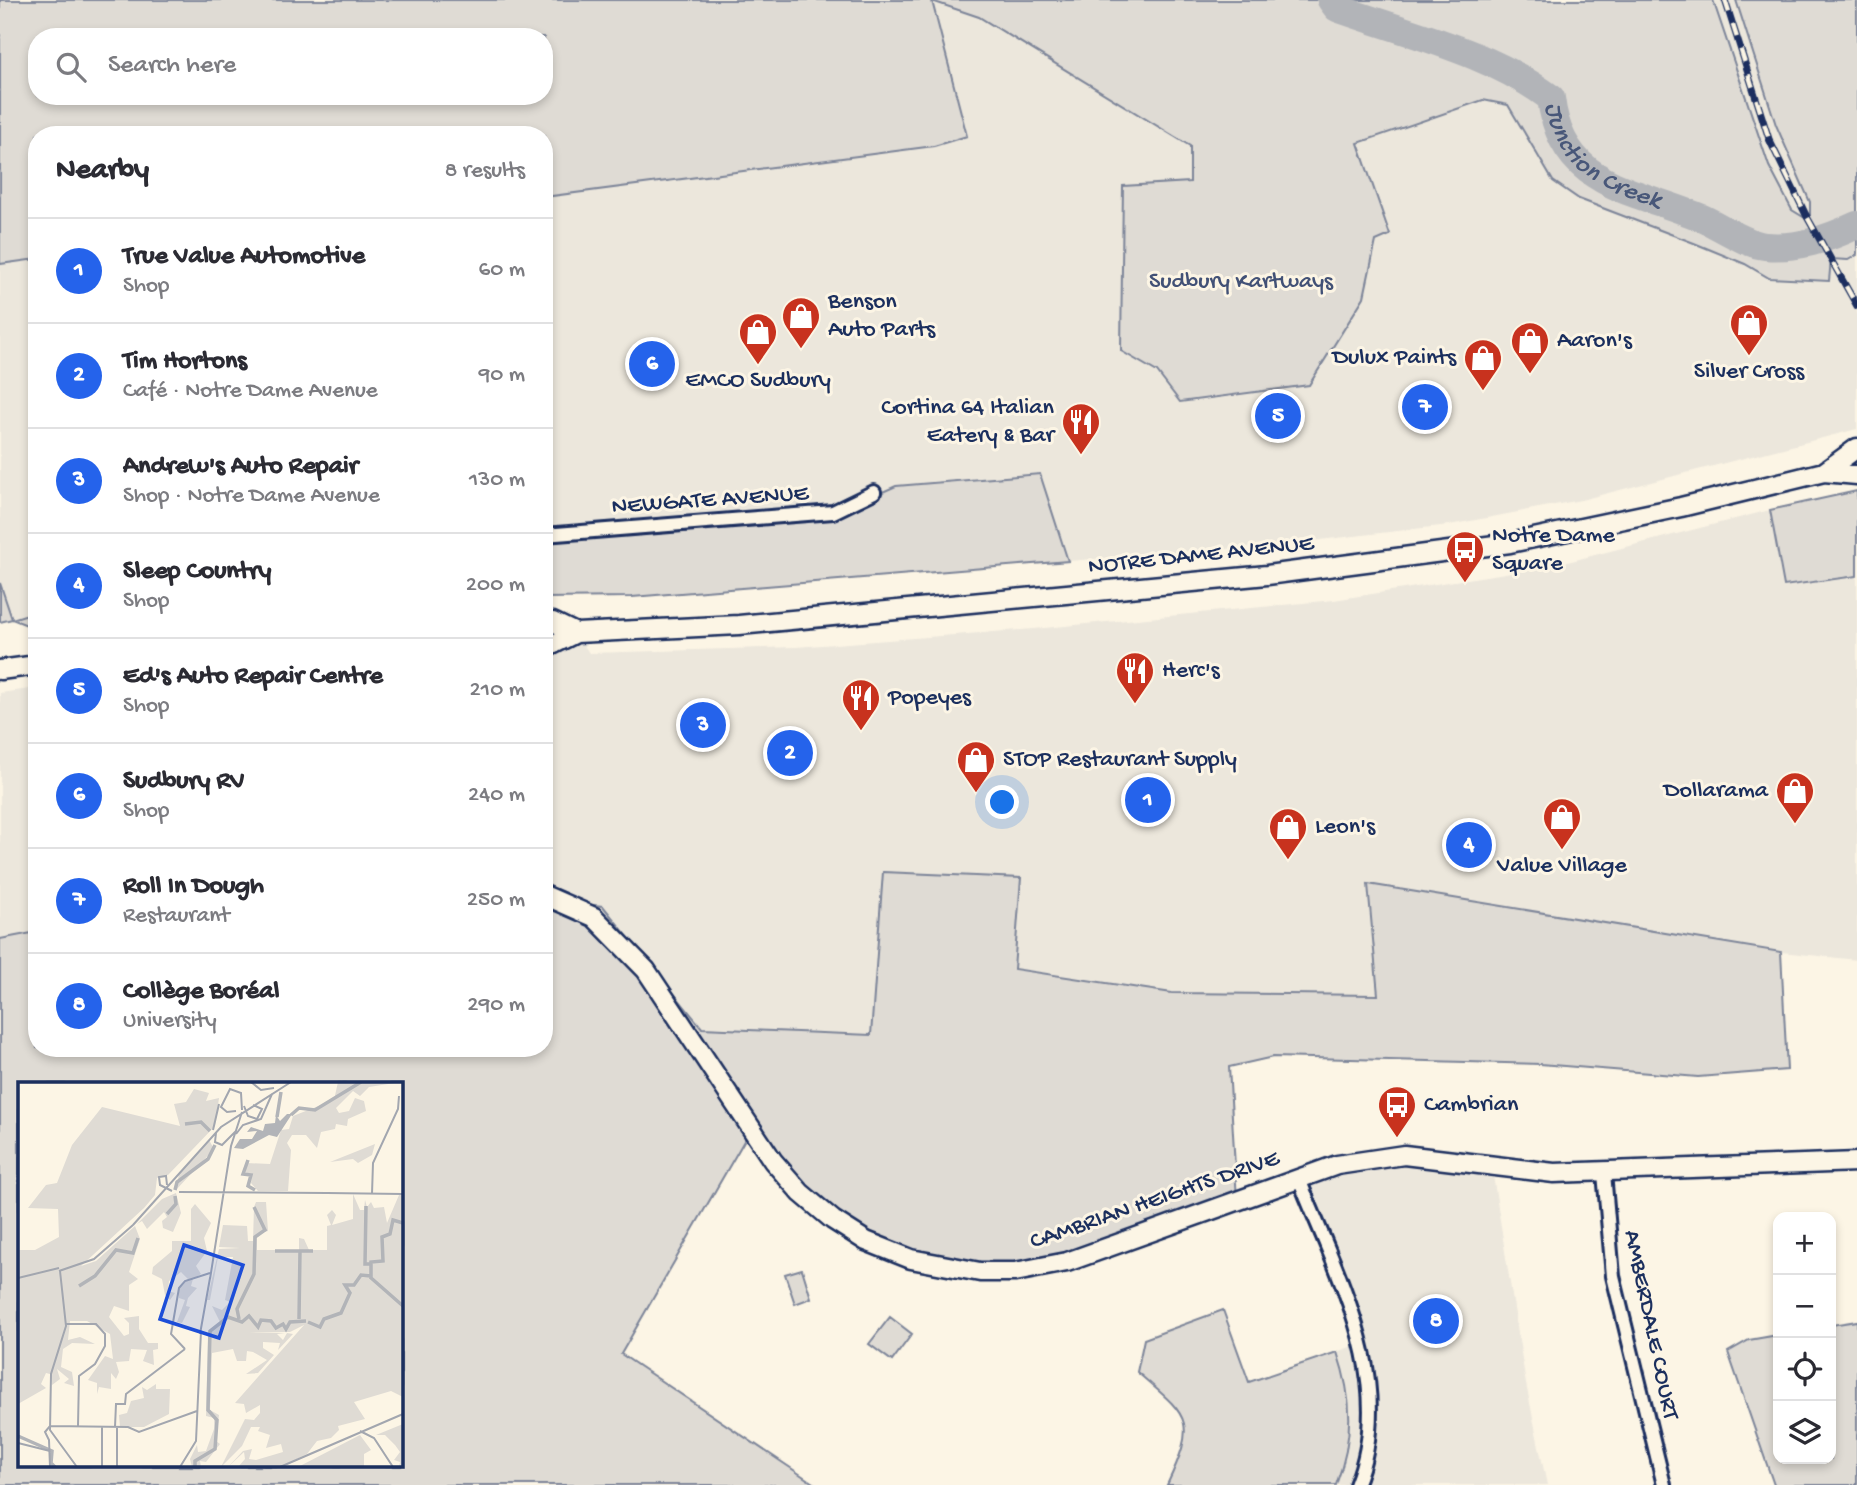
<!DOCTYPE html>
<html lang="en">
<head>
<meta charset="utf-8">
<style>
  body { margin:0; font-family:"Gochi Hand",sans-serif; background:#f7f7f7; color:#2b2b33 }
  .controls { position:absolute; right:21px; bottom:21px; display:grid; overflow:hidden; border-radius:14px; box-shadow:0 4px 10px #0003 }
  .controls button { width:63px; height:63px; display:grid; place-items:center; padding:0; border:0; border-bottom:2px solid #e1e1e2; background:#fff; color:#2b2b33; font:35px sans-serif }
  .you { position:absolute; left:1003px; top:803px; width:24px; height:24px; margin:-18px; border:5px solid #fff; border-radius:50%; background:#1a73e8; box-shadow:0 0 0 10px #1a73e833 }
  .badge { display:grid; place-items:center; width:46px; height:46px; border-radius:50%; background:#2563eb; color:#fff; font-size:23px; font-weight:700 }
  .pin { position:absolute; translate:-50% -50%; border:4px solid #fff; box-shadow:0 2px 7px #0006 }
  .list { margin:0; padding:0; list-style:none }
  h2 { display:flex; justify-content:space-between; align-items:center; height:91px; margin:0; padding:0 28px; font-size:30px }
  h2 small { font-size:23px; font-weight:400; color:#7c7c81 }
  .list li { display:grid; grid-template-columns:46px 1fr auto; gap:21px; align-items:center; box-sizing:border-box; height:105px; padding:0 28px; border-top:2px solid #e1e1e2 }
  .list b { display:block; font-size:26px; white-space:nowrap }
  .list p { margin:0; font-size:23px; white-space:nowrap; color:#7c7c81 }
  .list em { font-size:23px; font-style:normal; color:#7c7c81 }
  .icon { flex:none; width:38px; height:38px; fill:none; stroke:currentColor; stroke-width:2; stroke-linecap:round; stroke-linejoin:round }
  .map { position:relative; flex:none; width:1857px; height:1485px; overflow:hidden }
  .search { position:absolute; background:#fff; box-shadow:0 4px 10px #0003; left:28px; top:28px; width:525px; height:77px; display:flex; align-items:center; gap:18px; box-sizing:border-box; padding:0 24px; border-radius:28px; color:#7c7c81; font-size:26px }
  .panel { position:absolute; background:#fff; box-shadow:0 4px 10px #0003; left:28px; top:126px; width:525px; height:931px; border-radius:28px }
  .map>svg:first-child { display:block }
</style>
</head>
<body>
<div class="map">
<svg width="1857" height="1485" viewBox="0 0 1857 1485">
  <rect width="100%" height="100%" fill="#fcf5e5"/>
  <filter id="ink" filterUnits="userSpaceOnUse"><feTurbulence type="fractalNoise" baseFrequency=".0143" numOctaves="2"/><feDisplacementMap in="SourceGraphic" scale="14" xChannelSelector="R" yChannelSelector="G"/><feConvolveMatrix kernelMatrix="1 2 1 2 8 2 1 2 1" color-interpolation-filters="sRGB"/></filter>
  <g filter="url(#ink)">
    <!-- built -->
    <path fill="#ece7dc" d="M1713 0H1736L1776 125 1811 202 1810 222 1792 210 1769 166Z
      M931 1 979 17 1190 146V182L1123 187 1121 350 1157 372 1180 402 1309 385 1364 297 1376 240 1390 235 1358 143 1483 100 1508 105 1553 181 1579 199 1694 243 1745 264 1769 278 1829 281 1831 259 1848 260 1857 255V429L1581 500 1449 525 1277 545 1068 561 1040 474 896 486 853 506 544 536V197L934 146 966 136Z
      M37 259V611L12 619 0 583V264Z
      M1770 510 1784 586 1857 576V960L1781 952 1368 884 1379 995 1172 993 1014 969 883 872 872 1035 702 1028 603 906 565 902 544 894V650L576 633 589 653 796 647 1034 629 1334 600 1556 565Z
      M37 688V932L0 939V693Z
      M1491 1163 1526 1384 1547 1485H1167L1184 1450 1185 1424 1180 1411 1137 1372 1144 1339 1223 1310 1249 1382 1362 1343 1300 1177 1337 1164Z"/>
    <!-- green -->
    <path fill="#dfdbd4" stroke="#7d8599" stroke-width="2" fill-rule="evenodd" d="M0 0H1713L1769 166 1792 210 1810 221V202L1776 125 1736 0H1857V255L1848 260 1831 259 1829 281 1769 278 1745 264 1694 243 1579 199 1553 181 1508 105 1483 100 1358 143 1390 235 1376 241 1364 297 1309 385 1180 402 1157 372 1121 351 1123 186 1190 182V146L979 17 932 1 967 136 934 146 544 197V135H37V259L0 264ZM37 37H544V96H37Z
      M1040 474 1068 561 632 597 544 598V536L833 514 896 486Z
      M1857 491V576L1784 586 1770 510Z
      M0 583 12 619 37 611V629L12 619 0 622Z
      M883 872 1021 878 1014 969 1172 993 1378 995 1368 884 1781 952 1787 1070 1698 1077 1540 1064 1273 1057 1229 1067 1237 1200 1067 1261 944 1267 834 1220 752 1127 621 1354 816 1485H0V939L37 932V1048H544V894L565 902 603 906 702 1028 871 1035ZM19 1084H401V1466H19Z
      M802 1269 811 1298 795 1304 785 1274Z
      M1223 1310 1249 1382 1337 1352C1353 1399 1354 1437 1336 1485H1167C1198 1419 1189 1417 1137 1372L1144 1339Z
      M890 1317 912 1334 892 1361 869 1344Z
      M1857 1321V1485H1774L1728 1352 1749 1340 1778 1335V1459H1831V1325Z"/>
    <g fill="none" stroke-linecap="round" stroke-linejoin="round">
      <!-- river -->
      <path stroke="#b2b4b8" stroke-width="28" id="s1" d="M1331 0 1337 8C1409 34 1490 52 1551 98 1561 187 1633 189 1702 218 1720 226 1745 244 1765 246 1798 249 1827 239 1857 225"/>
      <defs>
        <path id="street" d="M544 535 833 512 874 492
          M1604 1173 1613 1276 1664 1485
          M1299 1179C1336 1273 1398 1382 1356 1485"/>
        <path id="secondary" d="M1824 472 1857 448
          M544 622H553L576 633
          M544 649 576 633 739 625 1267 575 1510 543 1681 507 1824 472 1857 475
          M0 670 37 665
          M544 895 594 917 646 970 773 1161 801 1193 833 1220 866 1241 911 1259 980 1272H1015L1067 1262 1337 1165 1404 1155 1554 1173 1857 1162"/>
      </defs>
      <!-- street casing -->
      <use href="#street" stroke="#1b2f5e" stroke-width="18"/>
      <!-- secondary casing -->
      <use href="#secondary" stroke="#1b2f5e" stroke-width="23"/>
      <!-- street -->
      <use href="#street" stroke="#fcf5e5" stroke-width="12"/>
      <!-- secondary -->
      <use href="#secondary" stroke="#fcf5e5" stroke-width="18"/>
      <defs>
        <path id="rail" d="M1725 0 1769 139 1806 215 1857 306"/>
      </defs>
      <!-- rail casing -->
      <use href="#rail" stroke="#1b2f5e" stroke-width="7"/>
      <!-- rail -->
      <use href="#rail" stroke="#fcf5e5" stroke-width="4.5" stroke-dasharray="13" stroke-linecap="butt"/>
    </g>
  </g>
  <!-- icons -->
  <defs>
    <symbol id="shop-pin" viewBox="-11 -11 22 30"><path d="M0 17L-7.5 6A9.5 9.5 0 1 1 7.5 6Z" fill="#c8321e" stroke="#fcf5e5"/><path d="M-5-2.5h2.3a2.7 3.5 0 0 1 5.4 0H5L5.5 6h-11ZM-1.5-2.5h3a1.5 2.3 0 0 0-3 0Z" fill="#fff"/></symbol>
    <symbol id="restaurant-pin" viewBox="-11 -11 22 30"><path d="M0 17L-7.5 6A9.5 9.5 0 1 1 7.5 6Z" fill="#c8321e" stroke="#fcf5e5"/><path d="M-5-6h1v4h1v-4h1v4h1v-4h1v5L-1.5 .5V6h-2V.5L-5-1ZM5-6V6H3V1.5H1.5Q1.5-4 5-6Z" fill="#fff"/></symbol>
    <symbol id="bus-pin" viewBox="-11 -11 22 30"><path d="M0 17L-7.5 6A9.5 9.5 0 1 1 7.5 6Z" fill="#c8321e" stroke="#fcf5e5"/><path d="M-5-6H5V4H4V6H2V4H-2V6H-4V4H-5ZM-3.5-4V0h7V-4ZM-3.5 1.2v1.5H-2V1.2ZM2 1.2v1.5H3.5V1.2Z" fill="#fff"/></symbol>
  </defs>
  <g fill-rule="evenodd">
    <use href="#shop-pin" x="779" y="294" width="44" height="60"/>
    <use href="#shop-pin" x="1727" y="301" width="44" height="60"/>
    <use href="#shop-pin" x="736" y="310" width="44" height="60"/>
    <use href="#shop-pin" x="1508" y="319" width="44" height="60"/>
    <use href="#shop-pin" x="1461" y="336" width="44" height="60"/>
    <use href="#restaurant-pin" x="1059" y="400" width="44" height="60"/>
    <use href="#bus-pin" x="1443" y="528" width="44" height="60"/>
    <use href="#restaurant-pin" x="1113" y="649" width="44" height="60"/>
    <use href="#restaurant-pin" x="839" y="676" width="44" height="60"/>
    <use href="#shop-pin" x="954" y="738" width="44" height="60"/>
    <use href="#shop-pin" x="1773" y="769" width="44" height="60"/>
    <use href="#shop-pin" x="1540" y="795" width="44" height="60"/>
    <use href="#shop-pin" x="1266" y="805" width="44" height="60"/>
    <use href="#bus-pin" x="1375" y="1083" width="44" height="60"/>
  </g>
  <g text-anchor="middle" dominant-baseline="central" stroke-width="6" stroke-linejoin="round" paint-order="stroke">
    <!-- park labels -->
    <g font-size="24" fill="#425176" stroke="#fcf5e5">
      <text x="1241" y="282">Sudbury Kartways</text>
    </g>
    <!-- poi labels -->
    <g font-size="24" fill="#1b2f5e" stroke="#fcf5e5" text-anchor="start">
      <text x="828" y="302">Benson<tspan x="828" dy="28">Auto Parts</tspan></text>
      <text x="1557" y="341">Aaron's</text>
      <text x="1456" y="358" text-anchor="end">Dulux Paints</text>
      <text x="1749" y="372" text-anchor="middle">Silver Cross</text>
      <text x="758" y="381" text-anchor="middle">EMCO Sudbury</text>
      <text x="1054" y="408" text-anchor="end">Cortina 64 Italian<tspan x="1054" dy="28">Eatery &amp; Bar</tspan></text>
      <text x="1492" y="536">Notre Dame<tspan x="1492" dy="28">Square</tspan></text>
      <text x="1162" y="671">Herc's</text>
      <text x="888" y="698">Popeyes</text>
      <text x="1003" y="760">STOP Restaurant Supply</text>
      <text x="1768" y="791" text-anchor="end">Dollarama</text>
      <text x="1315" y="827">Leon's</text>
      <text x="1562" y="866" text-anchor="middle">Value Village</text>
      <text x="1424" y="1105">Cambrian</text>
    </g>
    <!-- street labels -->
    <g font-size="24" fill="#1b2f5e" stroke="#fcf5e5">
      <text transform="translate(710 501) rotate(-4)">NEWGATE AVENUE</text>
      <text transform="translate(1201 556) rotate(-6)">NOTRE DAME AVENUE</text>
      <text transform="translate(1155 1201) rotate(-19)">CAMBRIAN HEIGHTS DRIVE</text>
      <text transform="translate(1650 1325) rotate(78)">AMBERDALE COURT</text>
    </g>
    <!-- water labels -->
    <g font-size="26" font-style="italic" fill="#485779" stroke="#fcf5e5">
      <text stroke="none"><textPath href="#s1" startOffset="327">Junction Creek</textPath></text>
    </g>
  </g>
  <!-- overview -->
  <g transform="translate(18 1082)">
    <rect width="385" height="385" fill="#fcf5e5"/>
    <path d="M320 0H383L351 5 342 14 335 9 318 26 321 31 331 29 337 16 346 19 348 29 330 37 329 44 318 42 317 47 303 50 299 66 288 53H274L269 61 273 68 270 109H240L233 101 234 92 227 91 228 81 252 82 263 48 271 47 275 34 316 18ZM176 7 191 11 188 19 201 16 197 44 150 93 139 96 137 113 126 126 63 184 78 179 117 144 122 157 111 190 120 197 111 203V229L96 224 91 235 106 254 111 252V241L106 236 121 234V247L130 261H140V267L135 268 136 283 125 279 129 268 113 267 111 279 98 280 101 290 98 297 93 291V307L81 305 79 312V301L70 298 87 274 95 277 92 252 69 239H52L50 258 62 255 77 262 54 261 45 267 43 285 54 290 56 304 46 301 51 297 39 287 42 297 34 303 32 292 28 291 23 302 28 306 0 322V168H17L41 155 40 127 10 126 28 103 39 101 54 63 84 25 162 44 156 22 168 20ZM191 58 196 67 158 108 161 92ZM357 62 354 73 340 81 335 77 312 80ZM158 111 163 131 155 150 145 146 144 139 149 135 146 130 129 147 124 139 119 142 144 117ZM335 112 342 128H346L347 118 349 125 353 120 356 126 366 125 369 141 381 113H385V315L373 309 336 320 347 337 320 344 321 348 313 356 299 359 289 372 264 384 220 385 227 377 226 370 210 385 225 369 234 367 231 377 238 378 265 370 263 362 248 366 252 353 240 349 242 345H233L224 364 203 385 227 337 236 338 242 331V323L228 331 226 322 217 321 286 243 272 250H231L267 251 259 252 265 258 269 251 275 252 260 268 262 261 245 260V266L256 273 240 291 228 292 249 278 235 270 229 269 228 279H219L215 267 194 271 192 328 201 333 198 359 202 362 188 380 182 379 183 385H174L172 377 179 363 180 370 188 369 196 347V336L188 334 190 251 202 240 194 224 204 228 212 220 207 218 215 175H200L192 218H189L201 167 222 166 201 165 205 143 229 144 230 159H235L236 125 238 120H248L250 149 239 152V168H281V156L286 157 291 168H309V144L313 143 309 133 314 128 318 133 314 143 335 137ZM177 122 193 141 186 156 189 169 178 184 183 192 175 197 173 204 179 206 170 216 168 224 172 225 164 241 159 240 167 218 161 216V207L170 197 163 190 151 199 150 209 157 211 152 218 147 213 144 197 134 192 135 185 154 169V159H173V127ZM138 302V307H152L151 332 126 345H102L101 333 109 331 113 319 126 316 124 305 129 308ZM385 342V385H381L382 380 376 378 382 370 377 363 367 353H358ZM342 353 353 368 346 372V385H280Z" fill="#dfdbd4"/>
    <path d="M269 32H274L259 55 251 53 225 67 216 66 222 57H234L239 49 229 50 233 45 245 49 247 42 257 41 258 33 262 39Z" fill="#b2b4b8"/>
    <path fill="none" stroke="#b2b4b8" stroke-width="3.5" d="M273 33 281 26 297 28 343 0M259 35 263 10M167 42 183 40 192 49M230 78 225 92 233 93 230 104 237 108M157 108 159 100 190 77 197 63M348 124 347 182H353M149 132 158 122 157 114M257 169H295M352 195 385 224M61 204 77 194 98 168 115 171 120 156M221 237 219 227 236 192 237 155 247 148 236 125M281 237 282 169M290 240 302 245 306 237 323 231 332 211 327 203H336L343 193 353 194V180L365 179 364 155 372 152 375 138 385 141M0 354 34 369 33 381 37 385M177 385V379L197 367 199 338 190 328 192 249 210 235 224 240 231 234 240 245 243 238 253 239 258 246 265 242 268 247 272 240 288 239"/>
    <path fill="none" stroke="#a2a6af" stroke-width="2" d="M233 0 243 8 256 6M226 24 230 34 239 37 244 27 235 23M218 29 209 30 203 25 212 7 223 11 224 28M195 48 201 22M198 51 197 60 204 63 218 49M218 52 225 43 243 37 254 12M149 103 148 94 141 95 142 103 154 109M161 110 309 111M309 111 385 112M354 112 355 81 380 27 381 14M115 143 203 45 273 0M41 189 76 177 115 143M42 189 48 244 33 292 32 348 59 385M0 196 41 186M192 197 213 64 224 30M48 242H78L87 252V264L77 282 61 294 60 344M182 252 192 196M167 267 153 252 161 206 167 199 192 191M97 345 98 322H107L108 312 167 267M99 345V385M342 349 356 356 375 385M0 361 32 369M32 385 31 358 27 350 32 344 110 345 121 350 179 329M84 385V345M162 385 178 359 183 249M262 385 385 332"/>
    <path fill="#1d4ed8" fill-opacity="0.15" stroke="#1d4ed8" stroke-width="3.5" d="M166 163 225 183 201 256 142 237Z"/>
    <rect width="385" height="385" fill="none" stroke="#1b2f5e" stroke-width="3.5"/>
  </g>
</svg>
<div class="controls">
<button>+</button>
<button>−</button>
<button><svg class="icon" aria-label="locate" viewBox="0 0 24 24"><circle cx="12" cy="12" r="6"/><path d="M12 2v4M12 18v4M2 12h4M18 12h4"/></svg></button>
<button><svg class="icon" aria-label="layers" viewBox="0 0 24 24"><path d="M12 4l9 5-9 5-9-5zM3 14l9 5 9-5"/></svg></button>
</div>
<div class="you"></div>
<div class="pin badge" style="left:1148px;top:800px">1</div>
<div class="pin badge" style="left:790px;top:753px">2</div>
<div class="pin badge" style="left:703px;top:725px">3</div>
<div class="pin badge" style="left:1469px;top:845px">4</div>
<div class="pin badge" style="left:1278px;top:416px">5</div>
<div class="pin badge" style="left:652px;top:364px">6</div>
<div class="pin badge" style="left:1425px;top:407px">7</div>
<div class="pin badge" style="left:1436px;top:1321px">8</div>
<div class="search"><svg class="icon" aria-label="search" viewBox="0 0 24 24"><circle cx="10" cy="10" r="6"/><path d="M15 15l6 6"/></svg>Search here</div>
<section class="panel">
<h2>Nearby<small>8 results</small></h2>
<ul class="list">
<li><span class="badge">1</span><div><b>True Value Automotive</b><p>Shop</p></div><em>60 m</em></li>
<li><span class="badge">2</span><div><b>Tim Hortons</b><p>Café · Notre Dame Avenue</p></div><em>90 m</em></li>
<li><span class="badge">3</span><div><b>Andrew's Auto Repair</b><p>Shop · Notre Dame Avenue</p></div><em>130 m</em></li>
<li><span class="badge">4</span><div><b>Sleep Country</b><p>Shop</p></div><em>200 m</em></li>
<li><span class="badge">5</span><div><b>Ed's Auto Repair Centre</b><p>Shop</p></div><em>210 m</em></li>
<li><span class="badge">6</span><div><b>Sudbury RV</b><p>Shop</p></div><em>240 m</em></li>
<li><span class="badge">7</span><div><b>Roll In Dough</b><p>Restaurant</p></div><em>250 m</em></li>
<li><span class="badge">8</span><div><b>Collège Boréal</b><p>University</p></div><em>290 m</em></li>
</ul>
</section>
</div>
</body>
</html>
